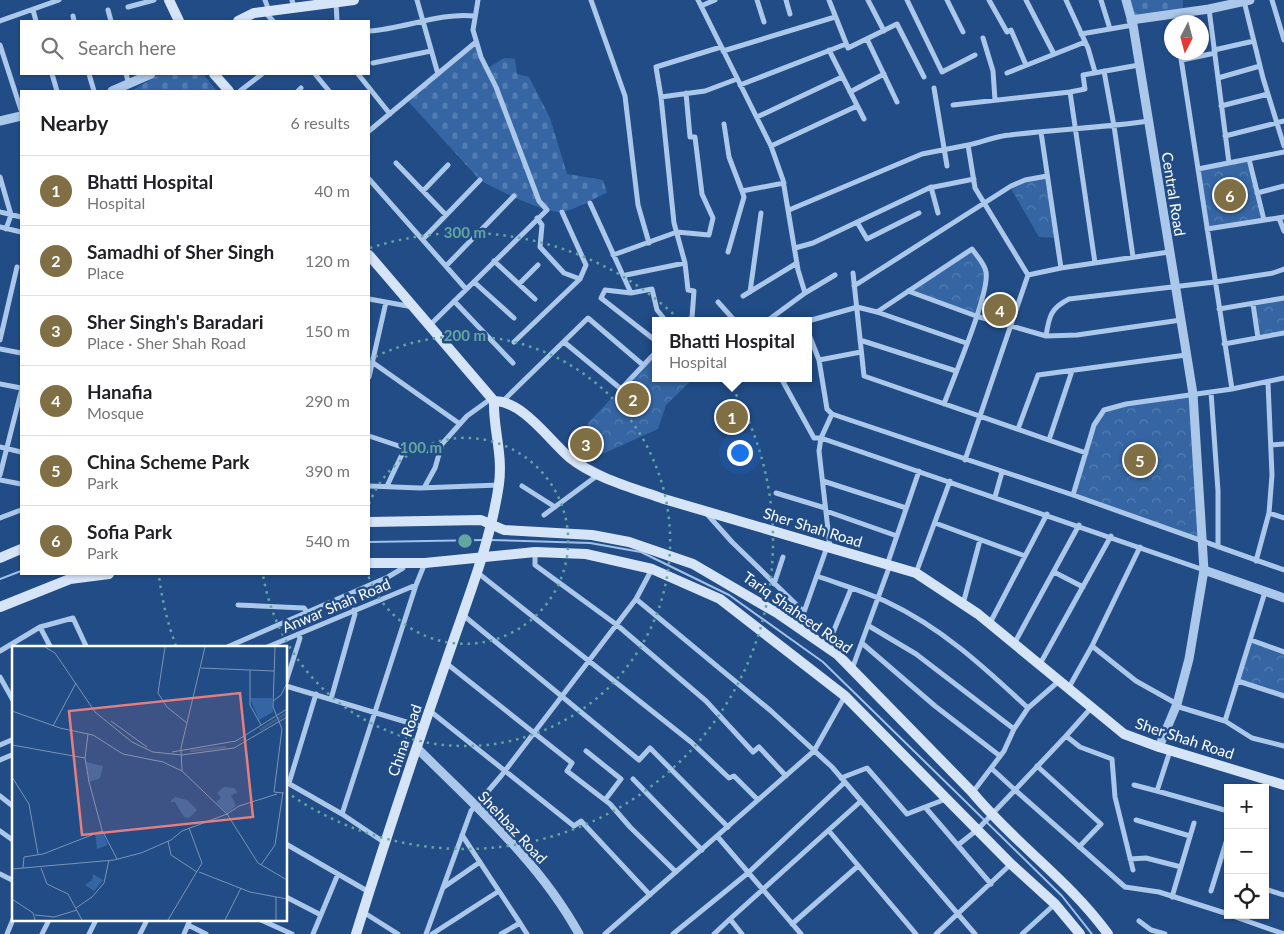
<!DOCTYPE html>
<html lang="en">
<head>
<meta charset="utf-8">
<style>
  body { margin:0; font-family:Lato,sans-serif; background:#f2f2f2; color:#202124 }
  .controls { position:absolute; right:15px; bottom:15px; display:grid; overflow:hidden; border-radius:0px; box-shadow:0 1px 4px #0004 }
  .controls button { width:45px; height:45px; display:grid; place-items:center; padding:0; border:0; border-bottom:1px solid #e0e0e0; background:#fff; color:#202124; font:25px sans-serif }
  .compass { position:absolute; left:1164px; top:15px; width:45px; height:45px; border-radius:50%; background:#fff; box-shadow:0 1px 4px #0004; rotate:186deg }
  .you { position:absolute; left:739px; top:452px; width:18px; height:18px; margin:-12px; border:4px solid #fff; border-radius:50%; background:#1a73e8; box-shadow:0 0 0 8px #1a73e833 }
  .badge { display:grid; place-items:center; width:32px; height:32px; border-radius:50%; background:#806f45; color:#fff; font-size:16px; font-weight:700 }
  .pin { position:absolute; translate:-50% -50%; border:2px solid #fff; box-shadow:0 1px 5px #0006 }
  .popup { position:absolute; left:652px; top:317px; width:160px; height:65px; box-sizing:border-box; display:grid; place-content:center; border-radius:0px; background:#fff; filter:drop-shadow(0 1px 4px #0005); font-size:16px; white-space:nowrap; color:#757577 }
  .popup b { font-size:19px; color:#202124 }
  .popup::after { content:''; position:absolute; left:50%; top:100%; margin-left:-10px; border:10px solid transparent; border-top-color:#fff }
  .list { margin:0; padding:0; list-style:none }
  h2 { display:flex; justify-content:space-between; align-items:center; height:65px; margin:0; padding:0 20px; font-size:21px }
  h2 small { font-size:16px; font-weight:400; color:#757577 }
  .list li { display:grid; grid-template-columns:32px 1fr auto; gap:15px; align-items:center; box-sizing:border-box; height:70px; padding:0 20px; border-top:1px solid #e0e0e0 }
  .list b { display:block; font-size:19px; white-space:nowrap }
  .list p { margin:0; font-size:16px; white-space:nowrap; color:#757577 }
  .list em { font-size:16px; font-style:normal; color:#757577 }
  .icon { flex:none; width:28px; height:28px; fill:none; stroke:currentColor; stroke-width:2; stroke-linecap:round; stroke-linejoin:round }
  .map { position:relative; flex:none; width:1284px; height:934px; overflow:hidden }
  .search { position:absolute; background:#fff; box-shadow:0 1px 4px #0004; left:20px; top:20px; width:350px; height:55px; display:flex; align-items:center; gap:12px; box-sizing:border-box; padding:0 18px; border-radius:0px; color:#757577; font-size:19px }
  .panel { position:absolute; background:#fff; box-shadow:0 1px 4px #0004; left:20px; top:90px; width:350px; height:485px; border-radius:0px }
  .map>svg:first-child { display:block }
</style>
</head>
<body>
<div class="map">
<svg width="1284" height="934" viewBox="0 0 1284 934">
  <defs>
    <pattern id="cemetery-stones" width="16" height="16" patternUnits="userSpaceOnUse" patternTransform="scale(1.25)"><rect width="16" height="16" fill="#3566a3"/><path d="M2 7V4a2 2 0 0 1 4 0v3zM10 15v-3a2 2 0 0 1 4 0v3z" fill="#537db1"/></pattern>
    <pattern id="park-crowns" width="20" height="18" patternUnits="userSpaceOnUse" patternTransform="scale(1.25)"><rect width="20" height="18" fill="#3566a3"/><path d="M2 6a3 3 0 1 1 6 0M12 15a3 3 0 1 1 6 0" fill="none" stroke="#537db1"/></pattern>
  </defs>
  <rect width="100%" height="100%" fill="#214c86"/>
  <!-- cemetery -->
  <path fill="url(#cemetery-stones)" d="M1126 0H1183L1182 13 1131 20Z
    M476 42 488 68 504 58 515 59 517 74 529 77 550 118 567 174 603 180 607 193C596 197 571 212 561 212 543 212 494 189 479 179L407 100Z
    M160 74H203L217 91H131Z"/>
  <!-- park -->
  <path fill="url(#park-crowns)" d="M1249 159 1264 220 1207 229 1198 169Z
    M1047 176 1056 238 1039 237 1010 187Z
    M970 250 986 270 976 316 908 291Z
    M1284 299V333L1258 338 1253 304Z
    M650 358 656 363V378H670L674 382 678 378H694L666 405 658 429 600 455 587 424Z
    M1193 393 1200 539 1073 495 1094 425 1104 410Z
    M1251 640 1284 652V696L1238 681Z"/>
  <g fill="none" stroke-linecap="round" stroke-linejoin="round">
    <!-- stream -->
    <path stroke="#9fc1ea" stroke-width="2" d="M491 540 590 543 641 552 729 595 823 662 1062 896 1092 934
      M369 542 484 540
      M0 579 21 571"/>
    <!-- minor -->
    <path stroke="#abc7e9" stroke-width="5" d="M265 0 269 11
      M292 0 294 7
      M417 0 438 74
      M591 0 625 96 638 205 649 243
      M698 0 771 146 783 180 798 270 805 293
      M757 0 764 22
      M786 0 790 14
      M829 0 848 48 897 24 924 77
      M868 0 884 31
      M907 0 942 72 975 55
      M947 0 963 32
      M989 0 1007 32 1011 30 1026 65
      M1026 0 1054 54
      M1066 0 1088 48 1095 72
      M1101 0 1110 29
      M1272 0 1284 40
      M1244 1 1263 78 1284 146
      M336 3 337 21
      M701 6 715 0
      M128 7 154 0
      M1209 9 1229 163
      M33 10 36 21
      M108 10 111 21
      M265 12 273 21
      M73 16 74 21
      M0 21 59 0
      M369 31C405 29 439 12 475 16
      M1081 34 1133 25
      M983 38 993 71 995 100
      M867 39 897 102
      M0 45 21 110
      M721 47 656 67 661 97 705 91 737 79
      M829 50 864 119
      M1214 50 1254 41
      M723 51 835 17
      M1180 52 1232 389
      M1182 60 1215 53
      M373 63 431 51
      M1104 71 1114 126 1133 257
      M1007 73 1085 42
      M52 74 57 91
      M89 74 94 91
      M126 74 129 84
      M315 74 329 91
      M358 74 390 114
      M1218 78 1260 66
      M740 85 846 44
      M934 88 947 166
      M240 91 262 74
      M298 91 301 88
      M850 92 884 74
      M1070 92 1085 89 1083 75 1139 65
      M661 97 674 223 685 263
      M953 105 1070 92 1095 263
      M1221 106 1268 94
      M757 117 842 77
      M1148 121C1102 128 1056 129 1010 135 996 136 982 142 968 145L975 188 1028 275 1061 268 1169 252
      M724 124 729 157 742 191
      M369 131 476 42
      M1041 132 1061 268
      M1225 136 1284 121
      M771 146 857 106
      M1249 159 1264 220
      M396 163 446 215
      M1198 169 1284 152
      M0 177 11 215 6 229
      M369 179 466 289
      M931 187 938 213
      M423 191 448 165
      M1257 193 1284 186
      M590 203 631 293
      M789 210 922 154 968 145
      M0 212 21 217
      M562 212 586 265 580 279
      M1279 218 1284 231
      M857 222 867 239 919 213
      M0 227 21 232
      M1207 229 1284 217
      M423 239 480 180
      M795 248 813 243 929 188 974 179
      M728 252 744 197 742 191 784 183
      M613 255 677 232 709 235 713 218 702 194 695 137H690L686 93
      M494 261 535 299
      M446 266 514 196
      M853 273 864 376 1086 453
      M626 275 685 263 688 290 694 291 692 318 683 321
      M474 282 514 318
      M519 284 538 265
      M854 286 1011 186 1025 180 1047 176
      M908 291 976 316 1046 336 1077 335 1181 320
      M750 292 761 213
      M743 296 797 263
      M369 299 413 307
      M454 301 513 363
      M718 302 735 321
      M1253 304 1258 338
      M857 307 877 312 966 343
      M1219 309 1284 298
      M877 312 972 249C977 256 985 264 986 272 990 293 953 379 944 404
      M767 321 805 293 835 275
      M808 321 854 308
      M429 326 547 210 539 201 496 87 481 57 473 30 478 0
      M808 332 819 360 861 352
      M1046 336C1049 316 1051 308 1069 299L1215 282 1273 273 1284 269
      M0 340 17 267
      M860 340 956 371
      M656 341 601 298 605 290 631 293 652 289 657 310 666 321
      M514 342 580 279 564 273 540 247 542 225 537 218
      M564 342 621 389 656 352
      M1224 344 1284 333
      M0 349 21 353
      M819 360 827 409 832 414
      M372 362 460 424
      M369 377 386 302
      M781 378 814 438H821L819 451 830 547
      M0 384 21 388
      M1211 392 1218 491V547
      M503 401 588 318 643 365
      M1018 429 1038 375 1186 355
      M369 436 411 450 414 448 439 453
      M1049 440 1072 371
      M1271 445 1284 444
      M0 447 21 452
      M965 460 1028 275
      M0 475 21 392
      M0 480 21 484
      M823 481 906 508
      M369 486 420 488 499 485
      M387 486 405 448
      M522 486 555 507
      M424 488 435 468 442 444 467 416 492 398
      M776 493 825 508
      M1073 495 1094 425 1104 410 1126 404 1232 389 1284 378
      M995 497 1002 472
      M826 511 897 536
      M1269 513 1284 518
      M707 514 732 542 804 612 799 629
      M544 515 598 475
      M0 518 21 510
      M935 523 1025 556
      M1140 547 1092 646 1136 681 1177 704
      M535 552V565L617 625 706 701 753 752 759 747 786 776
      M1256 561 1269 513 1272 475 1268 383
      M887 565 919 471
      M1204 570 821 438 832 414 1073 495 1284 570
      M1054 572 1083 587
      M478 573 691 742 729 778 734 776 758 800
      M916 573 950 481
      M817 576C839 584 863 591 885 601 941 627 984 667 1028 708
      M774 584 783 557
      M636 599 771 711 832 767 975 934
      M963 604 980 540
      M238 605 304 608 307 612
      M804 612 827 547
      M463 615 639 760 650 748 728 827
      M990 623 1047 514
      M869 626 916 654 1014 729
      M40 627 51 648
      M1251 640 1284 652
      M863 644 935 706 1000 756
      M1014 644 1079 525
      M827 647 851 589
      M225 648 388 577 403 568 405 562
      M265 648 416 585
      M0 651 40 627 73 618 87 648
      M446 663 572 763 567 771 610 804 630 827 676 872
      M1040 664 1111 536
      M852 669 890 565
      M0 677 14 702
      M1238 681 1284 696
      M286 682 300 638 298 634
      M286 686 423 727
      M1068 689 1092 646
      M331 699 355 614 354 610
      M1176 706 1225 721 1252 738 1284 746
      M1091 708 1066 736 1080 747 1112 759 1115 797 1133 870
      M430 711 574 826 581 821 650 895
      M1225 721 1265 592
      M0 745 14 739
      M586 751 621 779 605 800
      M0 760 14 754
      M1037 766 1101 824 1079 847
      M991 768 1015 790 1066 736
      M841 778 867 768 907 814 925 807 991 884
      M633 779 702 850
      M286 782 342 814 385 843
      M289 783 316 694
      M1134 785 1157 791 1170 751
      M1157 791 1228 811
      M973 792 1004 751 1014 729 1028 708 1059 681
      M0 796 14 807
      M925 807 946 799
      M342 814 416 585 425 563
      M1136 820 1190 836
      M0 831 14 841
      M829 831 916 934
      M462 835 520 923
      M717 836 801 934
      M286 844 369 892
      M958 845 977 830 1015 790 1125 887 1159 892 1228 914
      M1130 859 1146 858 1181 867
      M0 874 14 881
      M1227 877 1228 878
      M444 887 480 862
      M1265 889 1284 895
      M1211 891 1228 836
      M286 897 321 915
      M1172 897 1194 823
      M363 912 398 934
      M1230 915 1284 934
      M261 920 292 934
      M1139 921 1151 930 1165 934
      M792 924 858 866
      M188 925 206 934
      M7 934 14 917
      M42 934 49 920
      M89 934 96 920
      M140 934 147 920
      M184 934 190 920
      M313 934 338 874
      M426 934 471 811 501 776 636 599 652 569
      M432 934 499 891
      M501 934 520 923 527 934
      M605 934 814 751 845 696
      M673 934 748 873 845 782
      M714 934 730 919
      M742 934 730 919 861 801
      M936 934 1011 864
      M1022 934 1055 904"/>
    <!-- tertiary -->
    <path stroke="#abc7e9" stroke-width="9" d="M1126 0 1133 25 1193 394 1204 570 1189 659 1177 704 1159 747
      M1131 20 1209 9 1250 0
      M112 91 151 74
      M0 121 21 116
      M1204 570 1284 598
      M417 748C475 806 539 861 579 934"/>
    <!-- secondary -->
    <path stroke="#d6e4f7" stroke-width="10" d="M169 0 179 21
      M238 21 254 13 354 0
      M214 74 229 91
      M369 255 494 401
      M494 401C523 401 549 440 569 457 595 478 633 488 664 499L916 573 978 614 1124 734 1159 747 1284 785
      M369 522 481 520 504 530 592 535 629 542 693 564 777 613 838 655 972 792C1015 844 1068 879 1108 934
      M0 558 21 549
      M369 563H425L535 552 586 554 652 569 720 599 845 696 1011 864 1055 904 1080 934
      M0 607 70 579 109 574
      M356 934C384 844 414 754 445 665 465 605 490 546 499 484 503 453 493 429 494 401"/>
  </g>
  <!-- distance rings -->
  <g fill="none" stroke="#63a6a1" stroke-width="2.5" stroke-dasharray="2.5 5">
    <path d="M369 504A103 103 0 1 1 368 575"/>
    <path d="M369 360A205 205 0 1 1 263 575"/>
    <path d="M176 646A308 308 0 0 1 159 576M370 248A308 308 0 1 1 288 793"/>
  </g>
  <g text-anchor="middle" dominant-baseline="central" stroke-width="5" stroke-linejoin="round" paint-order="stroke">
    <!-- street labels -->
    <g font-size="15" fill="#fff" stroke="#214c86">
      <text transform="translate(1174 194) rotate(81)">Central Road</text>
      <text transform="translate(813 527) rotate(17)">Sher Shah Road</text>
      <text transform="translate(336 605) rotate(-23)">Anwar Shah Road</text>
      <text transform="translate(798 612) rotate(35)">Tariq Shaheed Road</text>
      <text transform="translate(1185 738) rotate(18)">Sher Shah Road</text>
      <text transform="translate(404 740) rotate(-71)">China Road</text>
      <text transform="translate(513 827) rotate(47)">Shehbaz Road</text>
    </g>
  </g>
  <!-- overview -->
  <g transform="translate(12 646)">
    <rect width="275" height="275" fill="#214c86"/>
    <path d="M212 141 223 142 225 147 219 149 224 160 215 167 204 156 209 152 205 147ZM163 151 175 154 185 164 177 172 172 171 163 156H158ZM90 185 96 199 85 203 83 186ZM81 228 91 234 82 245 73 239 80 234Z" fill="#3566a3"/>
    <path d="M238 52H260L261 66 247 74ZM74 116 91 120 88 132 77 136Z" fill="#3566a3"/>
    <path fill="none" stroke="#416089" stroke-width="2.5" d="M248 84 275 67M178 105 214 101"/>
    <path fill="none" stroke="#7a94b6" stroke-width="1" d="M33 1 43 7 83 66 120 96 141 106 170 109 222 102 275 71M153 1 146 47 155 61 175 77M263 1 261 61 270 83 262 146 271 147M189 22 262 25M238 24V59L249 79M261 55 269 49 275 37M0 65 48 82 81 89 111 108 151 116 170 125 215 168 246 217 275 234M99 75 135 101M41 80 64 37M76 88 73 112 77 136 90 184 105 213M0 99 73 112M160 106 224 95 275 63M170 125 169 102 193 1M0 131 17 158 26 208M215 168 227 160 265 148M156 195 159 209 185 226M249 219 263 199 271 146M11 222 12 211 31 208 90 185M29 222 35 238 56 248 70 274M0 223 102 214 129 207 159 194 170 185 215 168M187 226 238 246 275 253M0 253 21 267 23 274M64 262 80 251 92 237 97 214M23 269 42 271 65 264M156 274 190 217 177 182M213 274 229 242M264 274V251"/>
    <path fill="#e67e7e" fill-opacity="0.15" stroke="#e67e7e" stroke-width="2.5" d="M228 47 241 171 70 189 57 65Z"/>
    <rect width="275" height="275" fill="none" stroke="#fff" stroke-width="2.5"/>
  </g>
  <circle cx="465" cy="541" r="8" fill="#63a6a1" stroke="#214c86" stroke-width="2.5"/>
  <g font-size="15" text-anchor="middle" font-weight="bold" fill="#63a6a1" stroke="#214c86" stroke-width="5" stroke-linejoin="round" paint-order="stroke">
    <text x="465" y="238">300 m</text>
    <text x="465" y="341">200 m</text>
    <text x="421" y="453">100 m</text>
  </g>
</svg>
<div class="controls">
<button>+</button>
<button>−</button>
<button><svg class="icon" aria-label="locate" viewBox="0 0 24 24"><circle cx="12" cy="12" r="6"/><path d="M12 2v4M12 18v4M2 12h4M18 12h4"/></svg></button>
</div>
<svg class="compass" viewBox="-18 -18 36 36"><path d="M0-13l5 13h-10z" fill="#e53935"/><path d="M0 13l5-13h-10z" fill="#757577"/></svg>
<div class="you"></div>
<div class="pin badge" style="left:732px;top:417px">1</div>
<div class="popup"><b>Bhatti Hospital</b>Hospital</div>
<div class="pin badge" style="left:633px;top:399px">2</div>
<div class="pin badge" style="left:586px;top:444px">3</div>
<div class="pin badge" style="left:1000px;top:310px">4</div>
<div class="pin badge" style="left:1140px;top:460px">5</div>
<div class="pin badge" style="left:1230px;top:195px">6</div>
<div class="search"><svg class="icon" aria-label="search" viewBox="0 0 24 24"><circle cx="10" cy="10" r="6"/><path d="M15 15l6 6"/></svg>Search here</div>
<section class="panel">
<h2>Nearby<small>6 results</small></h2>
<ul class="list">
<li><span class="badge">1</span><div><b>Bhatti Hospital</b><p>Hospital</p></div><em>40 m</em></li>
<li><span class="badge">2</span><div><b>Samadhi of Sher Singh</b><p>Place</p></div><em>120 m</em></li>
<li><span class="badge">3</span><div><b>Sher Singh's Baradari</b><p>Place · Sher Shah Road</p></div><em>150 m</em></li>
<li><span class="badge">4</span><div><b>Hanafia</b><p>Mosque</p></div><em>290 m</em></li>
<li><span class="badge">5</span><div><b>China Scheme Park</b><p>Park</p></div><em>390 m</em></li>
<li><span class="badge">6</span><div><b>Sofia Park</b><p>Park</p></div><em>540 m</em></li>
</ul>
</section>
</div>
</body>
</html>
